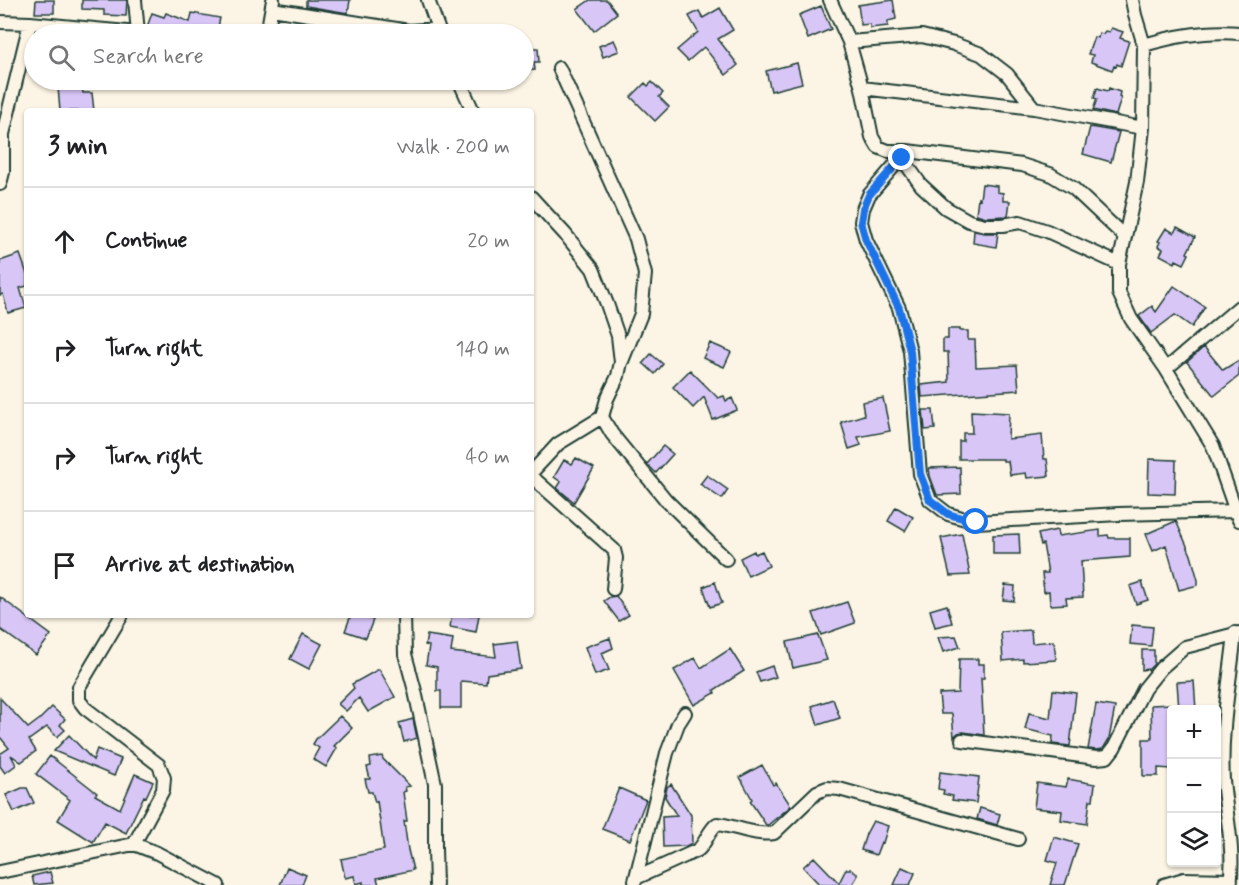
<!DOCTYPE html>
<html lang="en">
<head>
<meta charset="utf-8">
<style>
  body { margin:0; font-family:Mynerve,sans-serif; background:#f6f6f6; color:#202124 }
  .controls { position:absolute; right:18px; bottom:18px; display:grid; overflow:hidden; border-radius:6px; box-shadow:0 2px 4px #0004 }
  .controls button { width:54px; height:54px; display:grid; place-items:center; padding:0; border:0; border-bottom:2px solid #e0e0e0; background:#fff; color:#202124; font:30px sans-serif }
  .stop { position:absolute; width:18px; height:18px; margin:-14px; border:4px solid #1a73e8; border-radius:50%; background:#fff }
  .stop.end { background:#1a73e8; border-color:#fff; box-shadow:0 2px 6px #0008 }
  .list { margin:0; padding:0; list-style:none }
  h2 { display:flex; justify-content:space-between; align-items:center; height:78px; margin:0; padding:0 24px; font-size:26px }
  h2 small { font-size:20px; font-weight:400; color:#757577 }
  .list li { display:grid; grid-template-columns:39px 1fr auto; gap:18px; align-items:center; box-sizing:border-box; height:108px; padding:0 24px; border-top:2px solid #e0e0e0 }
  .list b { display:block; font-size:22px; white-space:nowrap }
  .list em { font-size:20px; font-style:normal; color:#757577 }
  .icon { flex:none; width:33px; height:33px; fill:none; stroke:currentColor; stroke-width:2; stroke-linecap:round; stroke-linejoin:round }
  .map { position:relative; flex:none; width:1239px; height:885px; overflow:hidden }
  .search { position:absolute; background:#fff; box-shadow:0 2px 4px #0004; left:24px; top:24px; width:510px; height:66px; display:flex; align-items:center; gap:15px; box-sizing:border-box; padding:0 21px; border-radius:33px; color:#757577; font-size:22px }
  .panel { position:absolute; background:#fff; box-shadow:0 2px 4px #0004; left:24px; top:108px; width:510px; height:510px; border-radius:6px }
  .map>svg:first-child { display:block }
</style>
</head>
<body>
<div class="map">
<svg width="1239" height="885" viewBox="0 0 1239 885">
  <rect width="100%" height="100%" fill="#fcf5e5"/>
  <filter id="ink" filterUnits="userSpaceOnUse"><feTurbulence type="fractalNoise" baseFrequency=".0167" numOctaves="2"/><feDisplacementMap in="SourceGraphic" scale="12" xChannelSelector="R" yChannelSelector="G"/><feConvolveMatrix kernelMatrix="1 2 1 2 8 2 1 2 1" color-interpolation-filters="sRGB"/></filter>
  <g filter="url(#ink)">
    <!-- building -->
    <path fill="#d8c6f7" stroke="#1f3d34" stroke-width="1.5" d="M36 0H54V13H35Z
      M82 0H127L126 16 104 15V10L82 9Z
      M306 0H350L348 13 306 6Z
      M590 0H607L617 13 594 31 577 9Z
      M893 0 896 19 888 21V26L870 28V24L861 25 858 5Z
      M821 6 831 29 808 39 799 15Z
      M720 8 733 30 718 39 738 65 726 75 704 47 688 61 677 50 698 32 689 16 699 11 703 18Z
      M152 13 164 17 166 13 190 22 192 13 220 18 217 32 220 34H159L151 31 147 27Z
      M298 22 318 25 316 33 296 29Z
      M1111 28 1123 32 1120 38 1129 41 1121 66 1117 64 1116 67 1114 66 1112 70 1091 62 1093 55 1088 54 1094 37 1098 38 1099 33 1103 34 1105 31 1109 32Z
      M614 40 619 51 603 57 599 46Z
      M524 48H538L539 62H534L535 70 524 71Z
      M797 63 802 83 771 91 766 71Z
      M652 82 663 93 659 97 669 107 655 121 631 97 645 83 648 86Z
      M82 85 83 93H92L94 111H60L58 87Z
      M1097 88 1108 91 1109 88 1120 92 1119 97 1121 98 1116 115 1093 110 1097 99 1094 98Z
      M1090 127 1119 132 1111 162 1083 154Z
      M982 184 997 186V192L1003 193V201H1010L1008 216 986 217 976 214 978 198 980 199Z
      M1177 227 1195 237 1187 253 1189 254 1184 264 1176 260 1175 263 1160 255 1163 249 1158 246 1160 242 1158 241 1166 228 1174 233Z
      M974 231 985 233H998L996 247 973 243Z
      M20 254 27 274V286L20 288 26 308 8 313 3 294 0 295V261Z
      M1174 286 1205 307 1192 327 1175 315 1151 333 1139 316 1152 306 1156 312Z
      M948 329H960V331H968V340H975L976 367 1017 365 1019 390 922 397 921 385 949 382 948 352H943V339H948Z
      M710 343 731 352 724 367 703 358Z
      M1204 347 1223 370 1239 360V376L1214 396 1187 362Z
      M651 354 663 364 655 374 643 363Z
      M690 370 718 398 724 396 726 401 732 398 737 410 713 420 704 397 693 408 673 387Z
      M883 398 890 431 858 437 861 445 849 449 841 422 864 415 862 402Z
      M923 410H933L935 429 925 430Z
      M971 411 1009 413 1008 439 1042 435 1044 459H1047L1049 476 1027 478 1026 473 1010 475 1008 461H1003V459H959V441H963V433H972Z
      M663 446 673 454 656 473 647 464Z
      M576 458 594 468 574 502 557 488 561 482 554 477 564 460 572 464Z
      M1149 459 1176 460 1175 494 1148 493Z
      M960 467 961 494 937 495 930 476 929 468Z
      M707 475 728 490 722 499 700 484Z
      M896 507 913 517 905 531 888 521Z
      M1176 521 1191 555 1198 580V585L1179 590 1166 545 1153 551 1146 534Z
      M1057 530 1058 536 1100 530V536L1108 535 1109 538H1130V557L1081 561 1083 597 1066 598 1067 604 1050 605 1049 591 1044 592 1042 573H1048L1043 544 1041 545 1038 534Z
      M962 534 970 575 950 576 941 538Z
      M1019 534 1020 554H993V535Z
      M754 551 755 554 762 551 769 566 748 576 740 558Z
      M715 582 722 603 710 607 703 587Z
      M1142 582 1148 600 1136 604 1130 586Z
      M1005 585 1015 586 1014 601 1003 600Z
      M616 596 629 615 619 621 604 601 610 597Z
      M0 597 51 635 36 655 0 629Z
      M847 602 855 623 821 635 813 613Z
      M947 605 952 623 935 627 930 610Z
      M351 615H360L373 620 366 638 345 631Z
      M452 615H479L476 632 450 627Z
      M1132 625 1153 627 1151 646 1130 644Z
      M1031 630 1032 643 1054 641 1056 660 1023 662V659L1003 661 1001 632Z
      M303 634 322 644 309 669 290 659Z
      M427 635 453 639 451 652 496 657 494 644 517 641 521 669 487 674 486 683 461 681V708H441V691H437V667L426 665 429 646 425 645Z
      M818 635 827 660 793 668 787 642Z
      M956 636 960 647 943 652 938 637Z
      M610 638 613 648 602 653 609 670 595 675 585 647Z
      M730 649 744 671 714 690 715 693 694 705 674 670 695 658 701 668Z
      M1142 650H1154V664L1149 669 1142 670Z
      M959 659H978V664H984V678H981L984 735 963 732 958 733 954 737 952 714H941L939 694 958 693Z
      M772 666 776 677 760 682 756 672Z
      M379 669 395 697 368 712 359 698 346 711 338 704 354 688 352 684Z
      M1194 681 1196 710H1179L1177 682Z
      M1053 690 1076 693 1070 746 1052 744 1053 736 1025 729 1029 713 1050 718Z
      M0 698 28 728 40 719 52 707 65 719 60 725 65 730 57 737 47 727 29 740 36 751 21 762 11 755 16 765 5 773 0 766V754L9 748 0 737Z
      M833 699 840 718 818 725 812 706Z
      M1096 704 1115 707 1109 739 1103 749 1096 750 1088 749Z
      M1172 704V769L1158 768V776H1143V739H1152L1151 705Z
      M340 716 352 728 334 746 337 748 326 767 313 759 319 748 313 744 316 739Z
      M413 719 417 738 404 742 399 723Z
      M69 735 93 760 97 749 121 759 114 776 54 751Z
      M50 756 97 793 95 795 120 809 135 774 153 782 146 797 144 796 126 833 105 822 93 842 58 820 70 800 36 774Z
      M382 756 383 759 410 786 405 787 406 791 403 792 407 821H404L408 850 413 870 377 878 379 885H363V882L356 884 354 876 345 878 341 859 384 850 377 801 375 802 372 792H368L365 779H370L367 767 371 766 370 758Z
      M762 765 773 785 776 783 791 806 768 825H766L750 801 752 799 740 777Z
      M940 772 979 777 976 803 952 800 953 796 943 794 944 790 938 789Z
      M1068 779 1095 784 1093 800H1090L1087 824 1061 820 1062 811 1034 808 1037 783 1066 787Z
      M671 784 691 815 692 843 686 846 663 847 662 817 677 816 665 797 667 787Z
      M22 788H27L34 803 14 812 6 795Z
      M619 788 646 800 630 840 602 829Z
      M980 808 1000 814 997 825 977 819Z
      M873 821 888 826 883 843 881 842 876 855 861 850 866 834Z
      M1054 837 1078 844 1065 885H1050L1057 863 1047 860Z
      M814 857 839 883 846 869H851L857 873V877L852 885H820L803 867Z
      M287 867 306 875 302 885H280Z
      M902 867 915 873 910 885H894Z
      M50 872 53 883 34 885 32 876Z"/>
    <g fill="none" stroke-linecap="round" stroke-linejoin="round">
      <defs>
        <path id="minor" d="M135 0 138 33
          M428 0 440 34
          M830 0 849 42 862 88 872 137 878 147 888 151H907L1022 165 1050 174 1073 188 1125 237
          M1132 0 1135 15 1144 45 1143 128 1137 182 1119 264V293L1131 319 1166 369 1213 446 1239 520
          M272 9 409 31 438 29
          M0 22 30 23 138 33 143 34
          M267 34 273 0
          M849 42 922 36 954 44 981 54 1007 74 1034 108
          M1144 45C1175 36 1206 30 1239 33
          M559 68 636 239 645 274 641 314 622 361
          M459 80 473 111
          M862 88 1034 108 1143 128
          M907 151 869 195 863 209 861 222 866 240 899 308 910 351 920 474 930 500 948 514 976 522 1119 514 1236 511
          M902 158 921 185 946 208 969 221 985 225H1003L1020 222 1047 231 1119 264
          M0 184 3 172V134L30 23
          M531 197 565 234 593 269 607 304 618 336 621 362 618 376 607 399 602 417 612 434 666 500 726 559
          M1166 369 1239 307
          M531 473 558 444 602 417
          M531 476 614 550 616 558 613 589
          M122 615 79 687V700L85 708 159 765 164 778 163 790 134 844
          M404 615 405 654 415 691 435 784V849L436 885
          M962 740 1096 758 1107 757 1114 748 1144 689 1161 668 1185 647 1239 633
          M0 872 134 844 157 853 218 885
          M636 878 698 850C706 843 708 831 717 824 736 826 754 836 774 833L817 792 827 788 839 789 1018 839
          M635 881 667 753 678 724 685 713
          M1164 885 1184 879 1231 880
          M1230 885C1235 850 1226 815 1223 780 1220 731 1230 682 1235 633"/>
      </defs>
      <!-- minor casing -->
      <use href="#minor" stroke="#1f3d34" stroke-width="16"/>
      <!-- minor -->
      <use href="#minor" stroke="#fcf5e5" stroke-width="12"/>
    </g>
  </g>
  <g fill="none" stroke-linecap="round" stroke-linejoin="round" filter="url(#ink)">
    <!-- route -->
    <path stroke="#1a73e8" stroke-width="8" d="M902 158 869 195 863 209 861 222 866 240 899 308 910 351 920 474 930 500 948 514 976 522"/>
  </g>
</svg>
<div class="controls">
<button>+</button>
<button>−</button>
<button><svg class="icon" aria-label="layers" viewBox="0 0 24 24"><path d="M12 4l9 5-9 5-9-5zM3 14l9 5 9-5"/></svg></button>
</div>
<div class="stop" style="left:976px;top:522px"></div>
<div class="stop end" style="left:902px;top:158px"></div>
<div class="search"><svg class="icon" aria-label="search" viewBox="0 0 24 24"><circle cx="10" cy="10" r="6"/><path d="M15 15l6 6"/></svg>Search here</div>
<section class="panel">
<h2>3 min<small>Walk · 200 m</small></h2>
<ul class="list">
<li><svg class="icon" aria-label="ahead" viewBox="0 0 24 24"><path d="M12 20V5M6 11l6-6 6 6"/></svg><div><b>Continue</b></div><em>20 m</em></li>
<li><svg class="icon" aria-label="right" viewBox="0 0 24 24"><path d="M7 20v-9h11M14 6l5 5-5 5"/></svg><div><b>Turn right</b></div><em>140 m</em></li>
<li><svg class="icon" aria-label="right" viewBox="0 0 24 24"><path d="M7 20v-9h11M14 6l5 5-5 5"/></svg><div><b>Turn right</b></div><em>40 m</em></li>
<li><svg class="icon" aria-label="arrive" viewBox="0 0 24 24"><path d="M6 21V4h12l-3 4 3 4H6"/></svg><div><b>Arrive at destination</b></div></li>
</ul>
</section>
</div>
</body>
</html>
